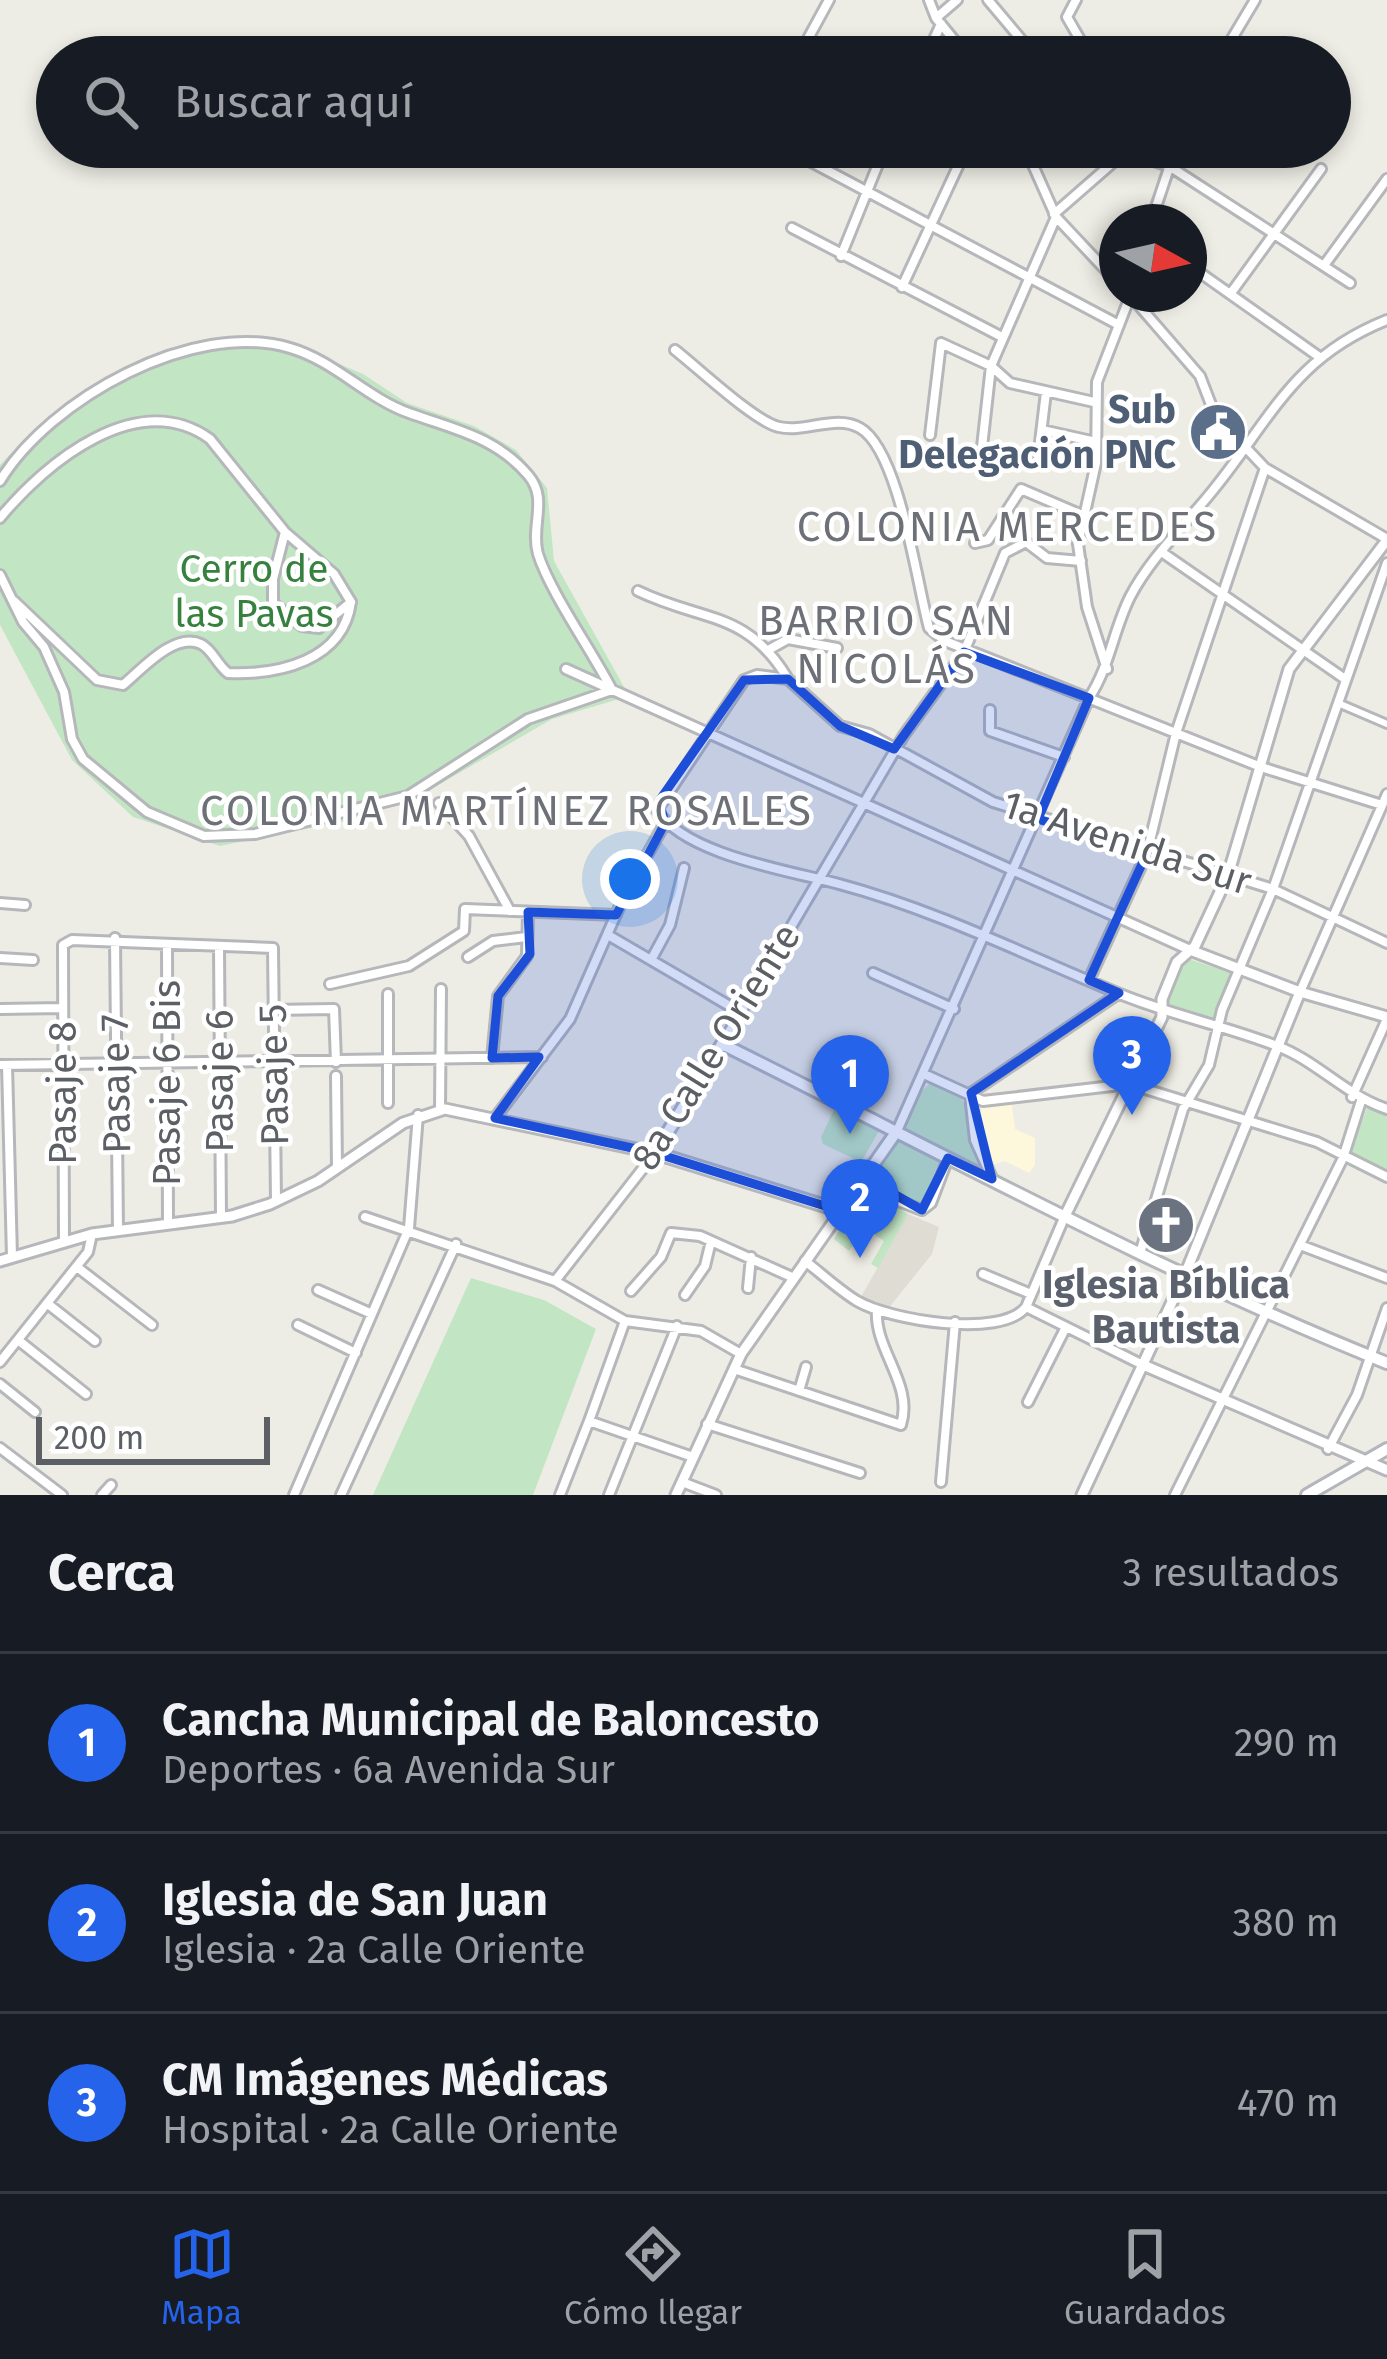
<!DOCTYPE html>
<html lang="es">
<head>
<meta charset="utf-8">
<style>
  body { margin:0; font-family:"Fira Sans",sans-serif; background:#242831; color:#f1f3f6 }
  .compass { position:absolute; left:1099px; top:204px; width:108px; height:108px; border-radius:50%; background:#171b24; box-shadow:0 6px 18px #0003; rotate:98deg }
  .scale { position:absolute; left:36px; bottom:30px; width:234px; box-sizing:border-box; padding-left:12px; border:6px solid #5c6065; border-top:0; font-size:33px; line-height:42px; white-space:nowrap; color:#5c6065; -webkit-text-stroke:9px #fff; paint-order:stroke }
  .you { position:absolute; left:630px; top:879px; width:42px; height:42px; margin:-30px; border:9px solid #fff; border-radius:50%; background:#1a73e8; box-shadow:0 0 0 18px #1a73e833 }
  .badge { display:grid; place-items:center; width:78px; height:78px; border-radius:50%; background:#2563eb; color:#fff; font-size:39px; font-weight:700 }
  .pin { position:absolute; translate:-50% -99px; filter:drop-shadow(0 3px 6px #0008) }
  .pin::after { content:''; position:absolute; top:63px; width:42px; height:36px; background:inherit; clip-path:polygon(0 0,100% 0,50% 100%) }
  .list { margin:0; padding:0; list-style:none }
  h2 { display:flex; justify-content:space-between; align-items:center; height:156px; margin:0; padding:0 48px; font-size:51px }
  h2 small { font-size:39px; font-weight:400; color:#9ea1a6 }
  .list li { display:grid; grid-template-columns:78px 1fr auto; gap:36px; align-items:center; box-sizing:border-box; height:180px; padding:0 48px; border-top:3px solid #363941 }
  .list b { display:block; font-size:45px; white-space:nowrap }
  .list p { margin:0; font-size:39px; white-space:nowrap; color:#9ea1a6 }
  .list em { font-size:39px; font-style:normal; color:#9ea1a6 }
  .icon { flex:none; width:66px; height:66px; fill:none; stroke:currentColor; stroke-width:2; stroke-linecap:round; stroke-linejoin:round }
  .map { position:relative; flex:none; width:1387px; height:1495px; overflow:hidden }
  .search { position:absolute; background:#171b24; box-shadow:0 6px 18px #0003; left:36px; right:36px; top:36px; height:132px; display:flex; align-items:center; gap:30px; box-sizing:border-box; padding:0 42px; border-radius:66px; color:#9ea1a6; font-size:45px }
  .sheet { height:696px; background:#171b24 }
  nav { display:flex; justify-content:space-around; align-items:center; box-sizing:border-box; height:168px; border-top:3px solid #363941; background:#171b24; font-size:33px; color:#9ea1a6 }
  nav a { display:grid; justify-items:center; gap:6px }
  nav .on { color:#2563eb }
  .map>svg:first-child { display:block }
</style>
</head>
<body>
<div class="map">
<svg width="1387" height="1495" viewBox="0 0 1387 1495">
  <rect width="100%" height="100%" fill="#eeede5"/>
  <!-- commercial -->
  <path fill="#fdf7db" d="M1012 1105 1015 1129 1035 1138V1165L1029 1173 1005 1161 995 1164 978 1134 982 1107Z"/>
  <!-- education -->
  <path fill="#dedcd3" d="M908 1214 939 1227 932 1254 887 1310 861 1297Z"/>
  <!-- green -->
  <path fill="#c2e5c4" d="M280 339 363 374 407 403 474 426 516 450 547 488 554 561 629 696 552 719 416 798 351 820 220 846 133 817 72 760 0 625V465C88 371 154 345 280 339Z
    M1183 957 1231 973 1214 1023 1166 1007Z
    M935 1078C975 1096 970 1127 979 1166L905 1131 915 1098Z
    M835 1108 879 1131 861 1162 823 1144 821 1137Z
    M1367 1108 1387 1114V1174L1356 1160 1350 1152Z
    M893 1140H905L940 1159 922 1205 906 1201 874 1176Z
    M866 1187 908 1214 878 1268 871 1264 884 1241 864 1228 849 1251 834 1239Z
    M471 1278 544 1300 596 1329 533 1495H373Z"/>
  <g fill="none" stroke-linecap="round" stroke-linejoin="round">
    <defs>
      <path id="pedestrian" d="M1338 703 1387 724"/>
      <path id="minor" d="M929 0 936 18 968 57
        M988 0 1036 57
        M1076 0 1067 17 1090 57
        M936 18 957 0
        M798 57 829 0
        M926 57 941 24
        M1221 57 1255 0
        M783 147 1119 325
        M1025 147 1056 217 1117 282
        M1112 147 1169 166 1350 283
        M1054 214 1125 152
        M1151 222 1176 147
        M792 228 1002 337
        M841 256 885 147
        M1325 264 1387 179
        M1189 265 1318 356
        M902 287 967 147
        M1231 293 1321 169
        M1129 294 1200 376 1215 415 1265 468 1387 539
        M675 350C697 367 755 422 779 427 806 433 836 414 860 428 899 450 917 584 929 628L945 641 1261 767 1382 805
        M1042 430 1096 442
        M930 435 941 343 991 366 1010 383 1094 402
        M982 447 991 366 1056 217
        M1038 459 1046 392
        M0 481C50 399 194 319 290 348 335 361 365 397 409 413 453 429 496 437 528 475 549 499 530 526 538 554 550 592 592 651 612 690L528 719 408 796 255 834 204 836 147 812 83 759 72 739 64 692 44 647 23 622 0 575
        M0 518C46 462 138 387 210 439L285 532
        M975 543 988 540 1021 489 1084 516
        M1163 553 1345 679
        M638 591C702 622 747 610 788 679
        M14 601 97 680 123 685C141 670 175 631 201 644 213 650 217 665 228 673 279 675 343 661 351 602L334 574 285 532 273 579V603L302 626 319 628 351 602
        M770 649 788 639 837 648
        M566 669 1190 950
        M1107 669 1087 607 1078 544 1096 463 1097 382 1131 294
        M990 710V731L1064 757
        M439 803 469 836 510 911
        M0 903 25 905
        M608 935 740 1012
        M115 938 118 1230
        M1387 943 1273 889 993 802 869 734 840 726 788 679 757 675 744 680 657 810C685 855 791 871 839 884 936 910 1028 956 1120 994 1171 1015 1226 1026 1277 1046 1317 1061 1345 1095 1387 1109
        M167 944 168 1223
        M219 946 221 1217
        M468 957 493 941 526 937
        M0 958 33 960
        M651 960 670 925 684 868
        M873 973 954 1009
        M1089 980 1147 853 1176 733 1265 468
        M330 984 409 966 464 931 465 909 616 915
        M1300 992 1387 794
        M0 1009 62 1008
        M272 1010 334 1009 336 1062
        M722 1044 904 735 964 652 1005 553 1026 542 1047 558 1081 561
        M492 1058 498 996 527 956 528 912
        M0 1065 542 1057
        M7 1065 12 1257
        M924 1074 983 1101 1129 1084 1317 1142 1387 1177
        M336 1076 337 1168
        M971 1093 1118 994
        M970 1095 975 1140 992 1178
        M1352 1097 1387 1019
        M388 1103V994
        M440 1110 441 989
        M495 1118 570 1019 625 894 665 823
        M897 1131 1089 698C1110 666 1113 631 1130 597 1150 558 1187 523 1214 489 1272 417 1294 357 1387 320
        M864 1177 893 1199 922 1210 931 1203 948 1158
        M365 1217 555 1281 625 1321 701 1331 741 1354
        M64 1241 63 945 72 940 273 948 276 1201
        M1300 1245 1387 1278
        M1141 1250 1183 1109 1209 1065 1222 1010 1273 889 1387 563
        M805 1261C822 1274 839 1290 857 1301 889 1320 1001 1339 1026 1307L1064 1218
        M77 1267 152 1325
        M983 1274 1031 1294
        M555 1281 655 1153
        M748 1288 751 1257
        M318 1290 372 1314
        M631 1291 661 1257 671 1233 700 1236 794 1278
        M685 1295 705 1266 711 1241
        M48 1304 95 1341
        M1026 1307 1141 1364
        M625 1321 589 1421 693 1457
        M298 1325 356 1353
        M18 1340 86 1394
        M0 1362 88 1252 92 1234
        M734 1369 901 1425C914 1384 874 1350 877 1310
        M0 1384 35 1412
        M799 1391 806 1367
        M1028 1402 1066 1327
        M707 1424 860 1473
        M0 1448 62 1495
        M1328 1449 1357 1395 1387 1308
        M682 1482 716 1495
        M941 1482 955 1322
        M102 1495 111 1485
        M294 1495 409 1228 418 1115
        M341 1495 456 1244
        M560 1495 589 1421
        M609 1495 677 1326
        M1175 1495 1343 1158 1361 1101"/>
      <path id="tertiary" d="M1190 950 1300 992 1387 1017
        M1064 1218 1162 1017V999L1177 962 1195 946 1228 875 1289 669 1387 540
        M0 1261 92 1234 232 1216 270 1204 318 1181 403 1123 445 1109 655 1153
        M1141 1364 1387 1470
        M676 1495 741 1354 841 1211
        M1082 1495 1186 1272 1300 992"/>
      <path id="secondary" d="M897 1131 841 1211 655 1153 722 1044C942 1153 1159 1272 1387 1363
        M1307 1495 1387 1449"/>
    </defs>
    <!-- pedestrian casing -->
    <use href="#pedestrian" stroke="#b5b7bb" stroke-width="12"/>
    <!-- minor casing -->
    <use href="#minor" stroke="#b5b7bb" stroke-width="14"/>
    <!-- tertiary casing -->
    <use href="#tertiary" stroke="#b5b7bb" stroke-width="15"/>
    <!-- secondary casing -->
    <use href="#secondary" stroke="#b3b7bc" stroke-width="16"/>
    <!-- pedestrian -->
    <use href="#pedestrian" stroke="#fff" stroke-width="6"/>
    <!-- minor -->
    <use href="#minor" stroke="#fff" stroke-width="8"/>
    <!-- tertiary -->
    <use href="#tertiary" stroke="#fff" stroke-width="9"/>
    <!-- secondary -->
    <use href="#secondary" stroke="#fff" stroke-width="10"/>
  </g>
  <!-- marked area -->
  <path fill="#1d4ed8" fill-opacity="0.2" stroke="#1d4ed8" stroke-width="9" stroke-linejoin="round" d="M964 652 1089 698 1038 819 1147 853 1089 980 1119 993 971 1093 992 1179 948 1158 922 1210 864 1177 841 1211 655 1153 495 1118 539 1057 492 1058 498 996 530 954 528 912 616 915 665 823 659 801 744 680 788 679 840 726 894 749Z"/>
  <!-- icons -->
  <defs>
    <symbol id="civic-disc" viewBox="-11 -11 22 22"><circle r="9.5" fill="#5c6f8a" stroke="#fff"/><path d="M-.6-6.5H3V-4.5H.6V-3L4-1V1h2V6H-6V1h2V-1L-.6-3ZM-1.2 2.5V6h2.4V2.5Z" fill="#fff"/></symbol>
    <symbol id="church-disc" viewBox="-11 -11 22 22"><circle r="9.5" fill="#6b7280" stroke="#fff"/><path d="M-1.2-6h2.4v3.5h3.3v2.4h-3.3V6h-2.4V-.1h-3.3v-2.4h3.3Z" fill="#fff"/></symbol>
  </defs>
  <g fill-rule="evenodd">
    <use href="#civic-disc" x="1185" y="399" width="66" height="66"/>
    <use href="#church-disc" x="1133" y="1192" width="66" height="66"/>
  </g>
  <g text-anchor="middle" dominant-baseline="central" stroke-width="9" stroke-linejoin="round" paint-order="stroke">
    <!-- service labels -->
    <g font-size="39" font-weight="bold" fill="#4e5e75" stroke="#fff" text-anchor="end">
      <text x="1176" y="410">Sub<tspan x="1176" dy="45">Delegación PNC</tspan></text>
    </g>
    <!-- park labels -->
    <g font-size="39" fill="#37813f" stroke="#fff">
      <text x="254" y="569">Cerro de<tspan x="254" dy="45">las Pavas</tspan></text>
    </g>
    <!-- street labels -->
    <g font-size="39" fill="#5c6065" stroke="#fff">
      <text transform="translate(1127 843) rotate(18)">1a Avenida Sur</text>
      <text transform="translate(716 1047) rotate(-58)">8a Calle Oriente</text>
      <text transform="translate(274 1075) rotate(-91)">Pasaje 5</text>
      <text transform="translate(220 1081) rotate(-90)">Pasaje 6</text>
      <text transform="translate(167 1083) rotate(-90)">Pasaje 6 Bis</text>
      <text transform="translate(116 1084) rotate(-91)">Pasaje 7</text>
      <text transform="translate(63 1093) rotate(-90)">Pasaje 8</text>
    </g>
    <!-- worship labels -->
    <g font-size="39" font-weight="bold" fill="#5b616d" stroke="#fff">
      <text x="1166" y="1285">Iglesia Bíblica<tspan x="1166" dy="45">Bautista</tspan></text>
    </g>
    <!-- neighbourhood labels -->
    <g font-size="42" letter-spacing="3" fill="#6d7177" stroke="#fff">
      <text x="1008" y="527">COLONIA MERCEDES</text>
      <text x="887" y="621">BARRIO SAN<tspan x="887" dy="48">NICOLÁS</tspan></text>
      <text x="507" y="811">COLONIA MARTÍNEZ ROSALES</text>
    </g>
  </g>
</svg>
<svg class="compass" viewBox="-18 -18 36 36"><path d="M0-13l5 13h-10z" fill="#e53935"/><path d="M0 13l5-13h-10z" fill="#9ea1a6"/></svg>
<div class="scale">200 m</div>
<div class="you"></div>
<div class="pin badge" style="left:850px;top:1134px">1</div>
<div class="pin badge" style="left:860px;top:1258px">2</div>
<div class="pin badge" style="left:1132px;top:1115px">3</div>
<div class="search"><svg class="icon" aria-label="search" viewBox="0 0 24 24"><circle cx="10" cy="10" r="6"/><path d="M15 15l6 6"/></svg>Buscar aquí</div>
</div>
<section class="sheet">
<h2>Cerca<small>3 resultados</small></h2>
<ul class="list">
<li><span class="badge">1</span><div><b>Cancha Municipal de Baloncesto</b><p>Deportes · 6a Avenida Sur</p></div><em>290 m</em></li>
<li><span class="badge">2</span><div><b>Iglesia de San Juan</b><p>Iglesia · 2a Calle Oriente</p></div><em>380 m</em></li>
<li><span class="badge">3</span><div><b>CM Imágenes Médicas</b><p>Hospital · 2a Calle Oriente</p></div><em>470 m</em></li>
</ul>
</section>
<nav>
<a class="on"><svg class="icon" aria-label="map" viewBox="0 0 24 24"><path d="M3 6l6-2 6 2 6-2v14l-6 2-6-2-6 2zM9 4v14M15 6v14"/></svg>Mapa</a>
<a><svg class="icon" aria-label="directions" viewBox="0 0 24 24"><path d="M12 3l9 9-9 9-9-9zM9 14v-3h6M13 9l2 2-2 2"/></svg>Cómo llegar</a>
<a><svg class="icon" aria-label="saved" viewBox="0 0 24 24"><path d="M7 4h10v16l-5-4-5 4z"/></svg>Guardados</a>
</nav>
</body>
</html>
